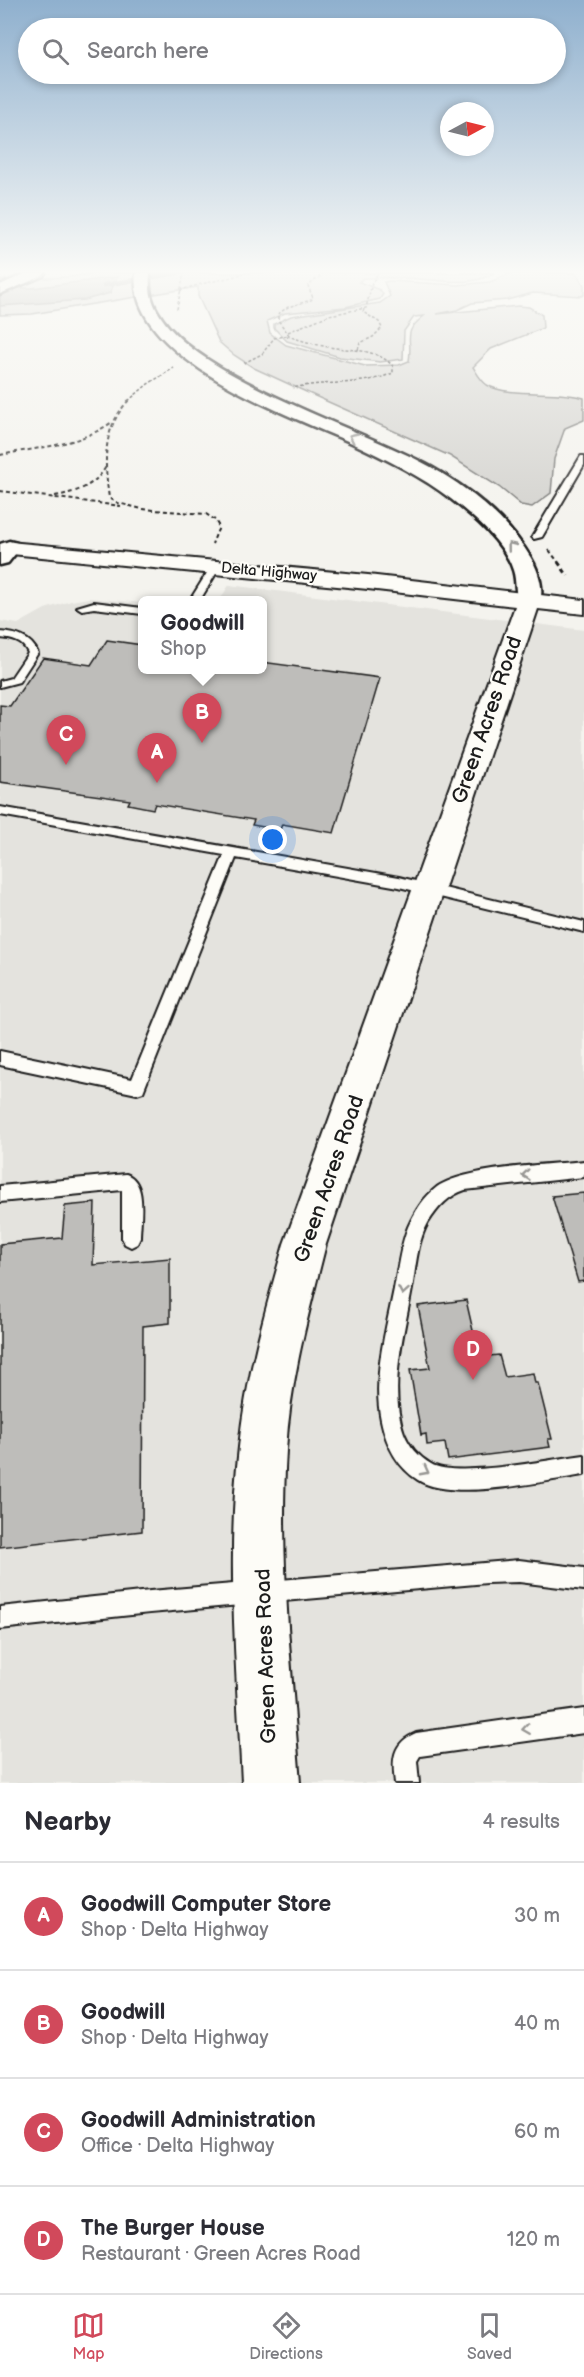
<!DOCTYPE html>
<html lang="en">
<head>
<meta charset="utf-8">
<style>
  body { margin:0; font-family:"Balsamiq Sans",sans-serif; background:#f2f2f3; color:#2b2b33 }
  .compass { position:absolute; left:440px; top:102px; width:54px; height:54px; border-radius:50%; background:#fff; box-shadow:0 3px 9px #0003; rotate:83deg }
  .you { position:absolute; left:273px; top:840px; width:21px; height:21px; margin:-15px; border:4px solid #fff; border-radius:50%; background:#1a73e8; box-shadow:0 0 0 9px #1a73e833 }
  .badge { display:grid; place-items:center; width:39px; height:39px; border-radius:50%; background:#d1495b; color:#fff; font-size:20px; font-weight:700 }
  .pin { position:absolute; translate:-50% -50px; filter:drop-shadow(0 2px 3px #0008) }
  .pin::after { content:''; position:absolute; top:32px; width:21px; height:18px; background:inherit; clip-path:polygon(0 0,100% 0,50% 100%) }
  .popup { position:absolute; left:138px; top:596px; width:129px; height:78px; box-sizing:border-box; display:grid; place-content:center; border-radius:9px; background:#fff; filter:drop-shadow(0 2px 4px #0005); font-size:20px; white-space:nowrap; color:#7c7c81 }
  .popup b { font-size:22px; color:#2b2b33 }
  .popup::after { content:''; position:absolute; left:50%; top:100%; margin-left:-12px; border:12px solid transparent; border-top-color:#fff }
  .list { margin:0; padding:0; list-style:none }
  h2 { display:flex; justify-content:space-between; align-items:center; height:78px; margin:0; padding:0 24px; font-size:26px }
  h2 small { font-size:20px; font-weight:400; color:#7c7c81 }
  .list li { display:grid; grid-template-columns:39px 1fr auto; gap:18px; align-items:center; box-sizing:border-box; height:108px; padding:0 24px; border-top:2px solid #e1e1e2 }
  .list b { display:block; font-size:22px; white-space:nowrap }
  .list p { margin:0; font-size:20px; white-space:nowrap; color:#7c7c81 }
  .list em { font-size:20px; font-style:normal; color:#7c7c81 }
  .icon { flex:none; width:33px; height:33px; fill:none; stroke:currentColor; stroke-width:2; stroke-linecap:round; stroke-linejoin:round }
  .map { position:relative; flex:none; width:584px; height:1783px; overflow:hidden }
  .search { position:absolute; background:#fff; box-shadow:0 3px 9px #0003; left:18px; right:18px; top:18px; height:66px; display:flex; align-items:center; gap:15px; box-sizing:border-box; padding:0 21px; border-radius:33px; color:#7c7c81; font-size:22px }
  .sheet { height:510px; background:#fff }
  nav { display:flex; justify-content:space-around; align-items:center; box-sizing:border-box; height:84px; border-top:2px solid #e1e1e2; background:#fff; font-size:16px; color:#7c7c81 }
  nav a { display:grid; justify-items:center; gap:3px }
  nav .on { color:#d1495b }
  .map>svg:first-child { display:block }
</style>
</head>
<body>
<div class="map">
<svg width="584" height="1783" viewBox="0 0 584 1783">
  <rect width="100%" height="100%" fill="#f4f3ee"/>
  <filter id="ink" filterUnits="userSpaceOnUse"><feTurbulence type="fractalNoise" baseFrequency=".0167" numOctaves="2"/><feDisplacementMap in="SourceGraphic" scale="12" xChannelSelector="R" yChannelSelector="G"/><feConvolveMatrix kernelMatrix="1 2 1 2 8 2 1 2 1" color-interpolation-filters="sRGB"/></filter>
  <g filter="url(#ink)">
    <!-- built -->
    <path fill="#e4e3de" d="M229 585 584 630V1783H0V621L18 624 45 609 71 601 89 598 142 603V670H262V600H220Z"/>
    <!-- green -->
    <path fill="#d4d3cf" stroke="#787876" stroke-width="1.5" d="M98 273H495C471 286 447 281 420 279 401 277 382 278 363 278L359 282 380 290 383 294 380 299 345 307 285 313 267 321 270 333 286 345 365 366 399 365 409 361C413 337 401 334 424 316L414 317 404 331 403 359 380 362 340 357 287 341 274 328V324L291 316 380 303 390 296 384 282 390 281 458 285 490 282 511 273H576L584 285V295L581 296 533 293 507 300 472 303 457 310 437 314 518 306 529 307 542 315 543 328 491 349 473 367C477 373 480 380 487 385 509 398 558 389 584 398V420L565 428 554 459 551 493 532 507 521 505 499 487 450 456 315 396 254 368 234 355 219 342 198 296V287L32 314 0 315V280L68 277Z"/>
    <!-- water -->
    <path fill="#abaaa6" stroke="#72716f" stroke-width="1.5" d="M117 277 110 293 85 300 0 306V288H32Z"/>
    <g fill="none" stroke-linecap="round" stroke-linejoin="round">
      <!-- stream -->
      <path stroke="#72716f" stroke-width="4.5" d="M104 285 177 273"/>
    </g>
    <!-- building -->
    <path fill="#bebdba" stroke="#1c1c1c" stroke-width="1.5" d="M107 640 142 645V669H262V662L380 678 334 833 282 824 280 830 252 825 254 820 155 804 153 809 128 804 130 800 0 782V705L10 706 43 658 91 665Z
      M584 1193V1281L578 1282 552 1196Z
      M95 1203 93 1265 170 1258V1323L143 1326 142 1531 0 1547V1244L62 1238 65 1206Z
      M466 1300 479 1357 499 1355 505 1377 533 1373 535 1383H538L552 1439H548L550 1447 448 1460 445 1443 427 1445 426 1434 421 1435 410 1370 430 1368 418 1306Z"/>
    <g fill="none" stroke-linecap="round" stroke-linejoin="round">
      <defs>
        <path id="service" d="M581 456H584V465L542 537 534 539 532 537Z
          M212 565 220 567 200 600H190Z
          M94 602 142 608V614L94 608 82 610 77 607Z
          M0 632C16 633 31 637 38 653L19 682 0 687V681L11 678 28 653C23 641 12 639 0 638Z
          M0 807 399 877 584 922V932L399 887 236 858 143 1092 137 1094 0 1065V1051L132 1079 224 855 0 815Z
          M584 1161V1177L465 1190C449 1195 437 1208 428 1223 417 1242 416 1267 412 1289 404 1334 388 1388 404 1433 409 1446 419 1457 431 1464 455 1479 553 1459 584 1455V1475C544 1481 452 1502 418 1480 396 1466 386 1444 381 1420 372 1378 386 1330 394 1289 398 1268 400 1247 408 1227 415 1211 424 1197 437 1187 465 1167 548 1165 584 1161Z
          M126 1174C148 1182 140 1219 140 1238L137 1244 131 1247 125 1244 122 1238V1190L0 1202V1186Z
          M519 1560 584 1568V1590L519 1582 487 1583 150 1613 0 1629V1607L150 1591Z
          M584 1709V1733L420 1756 417 1761 419 1783H395C392 1760 392 1743 416 1733Z"/>
        <path id="tertiary" d="M9 542 368 575 584 600V614L538 609 326 1244C309 1312 290 1380 286 1450 279 1561 292 1673 300 1783H242C237 1672 226 1558 239 1447 246 1378 265 1311 284 1244L515 606 368 589 1 553 0 545Z"/>
        <path id="motorway" d="M27 273H45L43 276 0 294V285Z
          M136 273H150C149 287 150 299 158 312 196 379 361 428 431 467 470 489 508 520 531 558 538 570 546 592 538 605L529 607 520 605C514 596 517 581 513 570 504 542 474 517 451 499 421 476 386 459 352 443 289 415 126 358 136 273Z
          M9 541 17 543 20 548 8 563 0 565V544Z"/>
      </defs>
      <!-- service casing -->
      <use href="#service" stroke="#1c1c1c" stroke-width="4"/>
      <!-- tertiary casing -->
      <use href="#tertiary" stroke="#1c1c1c" stroke-width="4"/>
      <!-- motorway casing -->
      <use href="#motorway" stroke="#1c1c1c" stroke-width="5"/>
      <!-- path-far2 -->
      <path stroke="#1c1c1c" stroke-width="1.5" stroke-dasharray="3 2" stroke-linecap="butt" d="M180 291C200 282 223 281 244 273
        M177 309 184 273
        M288 332 329 315 366 308 372 283 378 273
        M287 336C301 340 315 345 329 347 352 351 376 348 393 366V373C361 387 326 380 293 388
        M358 350 360 343 373 337 382 328 379 322 363 312 364 309
        M244 363 262 354 274 338 289 335 278 320V314L288 307 311 300 313 298 308 286 324 273
        M128 401 148 384 174 368"/>
      <!-- path-far1 -->
      <path stroke="#1c1c1c" stroke-width="2" stroke-dasharray="4 3" stroke-linecap="butt" d="M129 400C102 429 104 461 109 498L118 503 142 509 206 514 215 520 219 527 212 544
        M0 455C40 447 78 446 112 422
        M0 491 121 506
        M55 496C78 492 95 486 107 465
        M549 550 559 563"/>
      <!-- path -->
      <path stroke="#1c1c1c" stroke-width="3" stroke-dasharray="4.5 4" stroke-linecap="butt" d="M558 562 568 576"/>
      <!-- service -->
      <use href="#service" fill="#fdfcf7" fill-rule="evenodd"/>
      <!-- tertiary -->
      <use href="#tertiary" fill="#fdfcf7" fill-rule="evenodd"/>
      <!-- motorway -->
      <use href="#motorway" fill="#fdfcf7" fill-rule="evenodd"/>
    </g>
    <!-- one-way arrows -->
    <defs><path id="oneway-chevron" d="M-2-3.5L2.5 0L-2 3.5" fill="none" stroke-width="1.6" stroke-linecap="round" stroke-linejoin="round" transform="scale(1.5)"/></defs>
    <g stroke="#989794">
      <use href="#oneway-chevron" transform="translate(353 437) rotate(-155)"/>
      <use href="#oneway-chevron" transform="translate(511 546) rotate(-129)"/>
      <use href="#oneway-chevron" transform="translate(526 1175) rotate(174)"/>
      <use href="#oneway-chevron" transform="translate(403 1291) rotate(100)"/>
      <use href="#oneway-chevron" transform="translate(425 1471) rotate(28)"/>
      <use href="#oneway-chevron" transform="translate(526 1729) rotate(172)"/>
    </g>
  </g>
  <!-- sky -->
  <linearGradient id="sky" x2="0" y2="1"><stop stop-color="#8fb0ce"/><stop offset="0.52" stop-color="#fafaf7"/><stop offset="1" stop-color="#fafaf7" stop-opacity="0"/></linearGradient>
  <rect width="584" height="522" fill="url(#sky)"/>
  <g text-anchor="middle" dominant-baseline="central" stroke-width="4.5" stroke-linejoin="round" paint-order="stroke">
    <!-- far-street labels -->
    <g font-size="15" fill="#1c1c1c" stroke="#fdfcf7">
      <text transform="translate(269 572) rotate(5)">Delta Highway</text>
    </g>
    <!-- near-street labels -->
    <g font-size="21" fill="#1c1c1c" stroke="#fdfcf7">
      <text transform="translate(487 720) rotate(-71)">Green Acres Road</text>
      <text transform="translate(329 1179) rotate(-71)">Green Acres Road</text>
      <text transform="translate(266 1656) rotate(-92)">Green Acres Road</text>
    </g>
  </g>
</svg>
<svg class="compass" viewBox="-18 -18 36 36"><path d="M0-13l5 13h-10z" fill="#e53935"/><path d="M0 13l5-13h-10z" fill="#7c7c81"/></svg>
<div class="you"></div>
<div class="pin badge" style="left:157px;top:783px">A</div>
<div class="pin badge" style="left:202px;top:743px">B</div>
<div class="popup"><b>Goodwill</b>Shop</div>
<div class="pin badge" style="left:66px;top:765px">C</div>
<div class="pin badge" style="left:473px;top:1380px">D</div>
<div class="search"><svg class="icon" aria-label="search" viewBox="0 0 24 24"><circle cx="10" cy="10" r="6"/><path d="M15 15l6 6"/></svg>Search here</div>
</div>
<section class="sheet">
<h2>Nearby<small>4 results</small></h2>
<ul class="list">
<li><span class="badge">A</span><div><b>Goodwill Computer Store</b><p>Shop · Delta Highway</p></div><em>30 m</em></li>
<li><span class="badge">B</span><div><b>Goodwill</b><p>Shop · Delta Highway</p></div><em>40 m</em></li>
<li><span class="badge">C</span><div><b>Goodwill Administration</b><p>Office · Delta Highway</p></div><em>60 m</em></li>
<li><span class="badge">D</span><div><b>The Burger House</b><p>Restaurant · Green Acres Road</p></div><em>120 m</em></li>
</ul>
</section>
<nav>
<a class="on"><svg class="icon" aria-label="map" viewBox="0 0 24 24"><path d="M3 6l6-2 6 2 6-2v14l-6 2-6-2-6 2zM9 4v14M15 6v14"/></svg>Map</a>
<a><svg class="icon" aria-label="directions" viewBox="0 0 24 24"><path d="M12 3l9 9-9 9-9-9zM9 14v-3h6M13 9l2 2-2 2"/></svg>Directions</a>
<a><svg class="icon" aria-label="saved" viewBox="0 0 24 24"><path d="M7 4h10v16l-5-4-5 4z"/></svg>Saved</a>
</nav>
</body>
</html>
